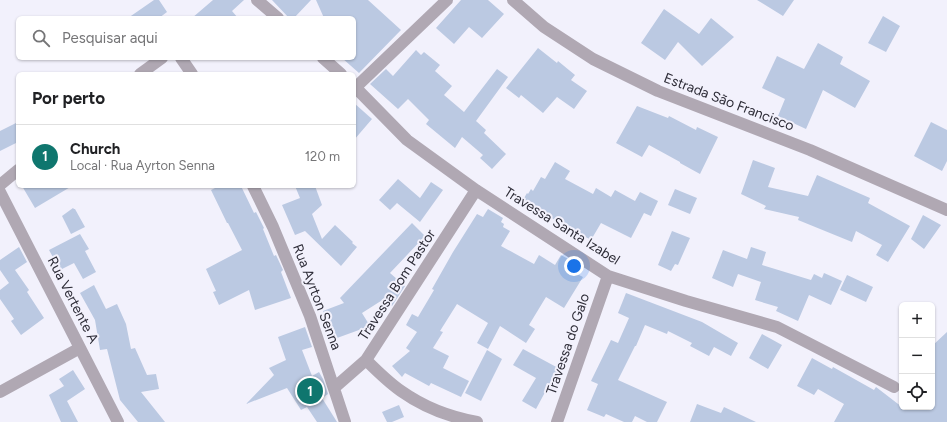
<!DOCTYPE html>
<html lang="pt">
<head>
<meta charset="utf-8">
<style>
  body { margin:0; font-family:Figtree,sans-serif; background:#f6f6f6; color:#202124 }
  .controls { position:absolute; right:12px; bottom:12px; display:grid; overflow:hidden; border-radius:6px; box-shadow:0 1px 3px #0004 }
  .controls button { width:36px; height:36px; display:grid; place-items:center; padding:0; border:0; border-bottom:1px solid #e0e0e0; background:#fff; color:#202124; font:20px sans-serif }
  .you { position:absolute; left:574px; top:266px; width:14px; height:14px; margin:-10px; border:3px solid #fff; border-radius:50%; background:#1a73e8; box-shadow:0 0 0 6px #1a73e833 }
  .badge { display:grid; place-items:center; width:26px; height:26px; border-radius:50%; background:#0f766e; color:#fff; font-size:13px; font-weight:700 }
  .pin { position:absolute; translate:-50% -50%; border:2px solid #fff; box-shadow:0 1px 4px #0006 }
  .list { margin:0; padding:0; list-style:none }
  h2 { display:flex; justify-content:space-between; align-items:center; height:52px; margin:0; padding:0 16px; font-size:17px }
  h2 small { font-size:13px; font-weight:400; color:#757577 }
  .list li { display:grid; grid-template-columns:26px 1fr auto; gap:12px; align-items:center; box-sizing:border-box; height:64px; padding:0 16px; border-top:1px solid #e0e0e0 }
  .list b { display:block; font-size:15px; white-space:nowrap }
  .list p { margin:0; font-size:13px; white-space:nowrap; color:#757577 }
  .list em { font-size:13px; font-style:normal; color:#757577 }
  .icon { flex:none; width:22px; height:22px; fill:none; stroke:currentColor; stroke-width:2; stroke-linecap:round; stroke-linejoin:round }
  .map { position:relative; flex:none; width:947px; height:422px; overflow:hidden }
  .search { position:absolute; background:#fff; box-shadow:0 1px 3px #0004; left:16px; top:16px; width:340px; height:44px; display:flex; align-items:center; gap:10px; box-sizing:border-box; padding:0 14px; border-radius:6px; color:#757577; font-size:15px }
  .panel { position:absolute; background:#fff; box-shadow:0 1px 3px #0004; left:16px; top:72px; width:340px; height:116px; border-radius:6px }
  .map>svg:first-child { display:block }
</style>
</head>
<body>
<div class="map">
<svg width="947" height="422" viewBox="0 0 947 422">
  <rect width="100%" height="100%" fill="#f2f1fc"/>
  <!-- building -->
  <path fill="#bbc9e2" d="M154 0H159L167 12 159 18H128Z
    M213 0H244L232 11 238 18H192Z
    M272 0H311L294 18H289Z
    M316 0H368L401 30 359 73 342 58H354V18H324Z
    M461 0H488L504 14 482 38 469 27 454 44 436 28Z
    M757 0H794L783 16Z
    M664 9 699 34 711 18 734 37 702 66 678 42 665 60 641 43Z
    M883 16 900 26 886 52 868 43Z
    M818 43 843 57 840 64 870 81 855 108 823 90 806 129 778 116 785 99 762 88 777 56 804 69Z
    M538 48 557 63 558 61 575 75 571 80 587 91 574 109 557 97 543 113 521 95 519 98 506 88Z
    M416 50 421 55 424 52 440 65 435 71 452 86 444 95 464 112 497 69 508 77 476 121 486 130 484 133 506 154 492 169 480 158 483 155 462 137 455 148 426 124 429 120 408 99 398 109 370 84 386 69 393 76Z
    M354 103 372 119 354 140Z
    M637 106 668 118 669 116 696 130 697 127 718 137 700 174 680 163V162L649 145 642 157 616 143Z
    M18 122V142L0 151V131Z
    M931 122 947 130V161L942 171 914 156Z
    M753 160 775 168 768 187 808 196 817 175 870 198 868 203 910 226 888 262 876 255 882 245 856 231 852 242 798 220 799 217 764 209 766 206 741 194Z
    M555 162 570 171 565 179 593 194 596 188 611 197 615 190 635 201 640 192 658 201 651 216 644 213 631 238 601 223 591 240 539 211 537 214 520 205 527 193 528 194 531 189 533 191 541 177 545 179Z
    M398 179 420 198 431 182 443 190 420 222 397 203 390 210 379 200Z
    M22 186H72L35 208Z
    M219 186H241L254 213 256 212 264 228 263 229 274 256 276 255 283 270 281 272 291 298 255 310 249 290 219 305 213 292 216 291 206 269 242 250 228 223H227L211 190Z
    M295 186H315L322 205 312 214 322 239 335 225 353 242 352 243 357 247 341 266 305 231 295 235 282 205 300 198Z
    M675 189 697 198 690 214 668 205Z
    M73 208 74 209H75L85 227 71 234 62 216Z
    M488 209 503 218 501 222 504 224 503 227 510 231 501 246 534 264 539 255 555 265 561 255 572 261 570 264 579 270 577 274 583 277 564 308 546 297 529 325 535 329 526 343 500 326 488 349 477 343 488 323 457 304 440 331 443 332 433 348 449 356 443 368 469 381 461 397 431 383 429 386 405 373 402 377 392 366 410 351 406 348 417 332 406 325 412 314 418 317 434 290 432 289 453 252 477 214 483 217Z
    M923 215 941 225 924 249 911 239Z
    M412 223 425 236 390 273 405 286 392 306 384 299 362 313 370 326 337 338 329 324 323 311 344 303 340 298Z
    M672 231 690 238 678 265 675 264 671 271 658 265Z
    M80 234 89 249 85 251 96 272 83 279 74 263 60 270 49 250Z
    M19 247 27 262 15 270 29 290 27 292 44 318 21 335 11 321 14 319 0 299V290L9 283 0 270V260Z
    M751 247 766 252 762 265 811 280 814 274 822 278 824 273 842 281 831 305 809 295 798 321 776 311 778 307 755 300 761 282 738 274 733 287 712 278 723 250 747 259Z
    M847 275 873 287 866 302 840 290Z
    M94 285 106 309 117 304 126 324 131 349 135 348 147 375 156 374 159 389 141 392 165 422H138L120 400 107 349 100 350 95 320 80 293Z
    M626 293 702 322 738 343 731 356 714 347 709 356 690 346 692 343 668 331 667 334 645 325 636 346H635L618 380 667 402 657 422H647L635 416 632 422H624L606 414 604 417 587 410 598 384 591 381 611 340 618 343 629 318 618 313Z
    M305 327 312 347 302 350 312 376 319 372 323 379 328 394 322 398 337 422H317L307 407 301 410 287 388 246 404 274 375 269 368 286 360 278 337Z
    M947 332V422H834L844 404 818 389 814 395 797 386 812 358 832 369 833 367 874 390 876 387 902 407H932V346Z
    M762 334 782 345 768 369 749 358Z
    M523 349 560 369 553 384 550 383 536 409 522 401 536 378 513 365Z
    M487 350 502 359 481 401 465 393Z
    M73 370 85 389 67 401 78 422H61L49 395 64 386 59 379Z
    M697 404 721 413 724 407 756 422H690Z
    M399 405 404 417 392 422H387L382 412Z"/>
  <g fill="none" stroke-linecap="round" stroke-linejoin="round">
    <!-- minor -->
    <path stroke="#b0a8b3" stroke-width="12" d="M257 0 278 18
      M513 0 544 27 593 59 658 91 810 150 947 210
      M181 58 192 74
      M323 58 341 74
      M140 74 162 58
      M354 86 407 140 476 190 608 276 686 301 777 327 894 387
      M356 87 447 0
      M0 185 18 170
      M253 186 273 227 310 316 345 422
      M0 192 118 422
      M366 360C377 371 388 382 401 391 425 408 449 417 477 422
      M334 388 366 360 476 190
      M0 392 80 348
      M557 422 608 276"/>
  </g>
  <g text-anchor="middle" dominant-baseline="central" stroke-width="4" stroke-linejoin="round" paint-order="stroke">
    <!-- street labels -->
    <g font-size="14" fill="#2d2c37" stroke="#f2f1fc">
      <text transform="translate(729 102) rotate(21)">Estrada São Francisco</text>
      <text transform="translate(562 226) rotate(32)">Travessa Santa Izabel</text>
      <text transform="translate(397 285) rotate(-57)">Travessa Bom Pastor</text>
      <text transform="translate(317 297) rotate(69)">Rua Ayrton Senna</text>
      <text transform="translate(73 300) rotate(63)">Rua Vertente A</text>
      <text transform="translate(568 344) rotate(-71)">Travessa do Galo</text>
    </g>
  </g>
</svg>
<div class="controls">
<button>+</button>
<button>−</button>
<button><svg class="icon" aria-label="locate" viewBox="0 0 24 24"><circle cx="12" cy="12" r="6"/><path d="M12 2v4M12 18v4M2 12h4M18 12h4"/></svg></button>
</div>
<div class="you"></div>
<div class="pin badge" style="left:310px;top:391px">1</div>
<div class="search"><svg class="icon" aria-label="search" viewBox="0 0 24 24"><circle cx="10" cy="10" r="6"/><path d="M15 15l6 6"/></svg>Pesquisar aqui</div>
<section class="panel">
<h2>Por perto<small></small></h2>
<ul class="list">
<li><span class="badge">1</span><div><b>Church</b><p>Local · Rua Ayrton Senna</p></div><em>120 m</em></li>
</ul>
</section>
</div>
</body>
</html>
